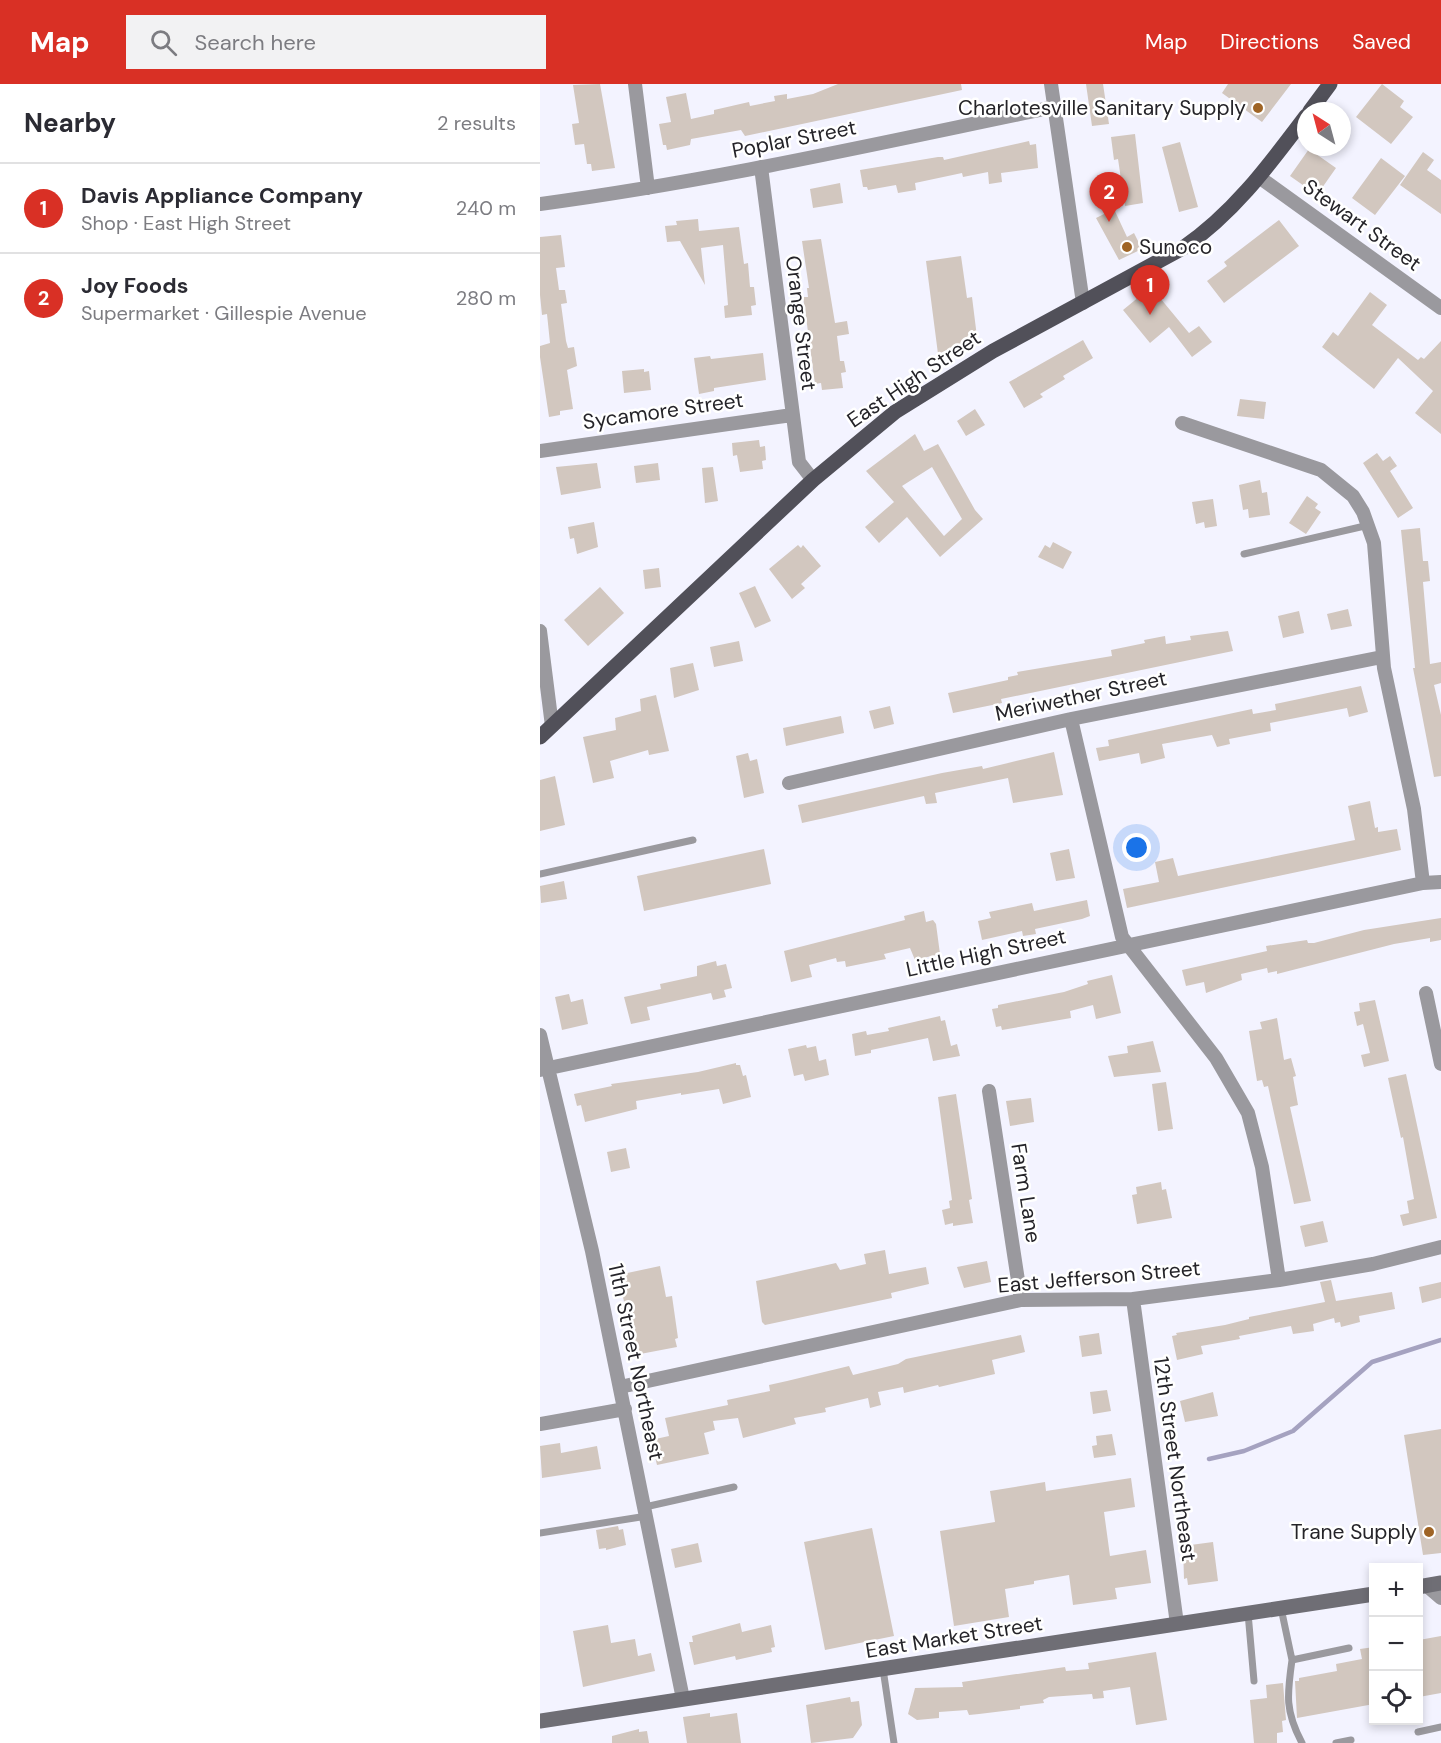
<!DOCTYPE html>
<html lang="en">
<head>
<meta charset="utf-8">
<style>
  body { margin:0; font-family:"DM Sans",sans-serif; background:#f2f2f3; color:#2b2b33 }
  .controls { position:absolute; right:18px; bottom:18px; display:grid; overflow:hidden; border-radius:0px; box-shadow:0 3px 9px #0003 }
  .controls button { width:54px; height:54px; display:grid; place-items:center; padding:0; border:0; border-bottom:2px solid #e1e1e2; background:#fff; color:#2b2b33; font:30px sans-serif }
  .compass { position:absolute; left:757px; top:18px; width:54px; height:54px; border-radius:50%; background:#fff; box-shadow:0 3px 9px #0003; rotate:324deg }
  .you { position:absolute; left:597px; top:764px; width:21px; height:21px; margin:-15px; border:4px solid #fff; border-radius:50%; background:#1a73e8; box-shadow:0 0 0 9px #1a73e833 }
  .badge { display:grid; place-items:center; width:39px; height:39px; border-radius:50%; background:#d93025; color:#fff; font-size:20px; font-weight:700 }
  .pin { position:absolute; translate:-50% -50px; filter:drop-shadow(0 2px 3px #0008) }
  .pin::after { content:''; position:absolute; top:32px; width:21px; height:18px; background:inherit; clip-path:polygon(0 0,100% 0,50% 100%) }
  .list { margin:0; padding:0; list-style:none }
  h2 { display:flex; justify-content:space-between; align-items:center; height:78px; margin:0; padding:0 24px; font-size:26px }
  h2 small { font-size:20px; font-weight:400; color:#7c7c81 }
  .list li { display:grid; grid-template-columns:39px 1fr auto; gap:18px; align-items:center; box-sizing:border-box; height:90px; padding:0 24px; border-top:2px solid #e1e1e2 }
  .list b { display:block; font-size:22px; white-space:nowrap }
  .list p { margin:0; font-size:20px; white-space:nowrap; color:#7c7c81 }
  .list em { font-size:20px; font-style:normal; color:#7c7c81 }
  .icon { flex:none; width:33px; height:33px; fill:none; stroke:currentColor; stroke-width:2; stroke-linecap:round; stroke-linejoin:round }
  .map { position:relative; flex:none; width:901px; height:1659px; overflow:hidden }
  header { display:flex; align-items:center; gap:36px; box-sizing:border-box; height:84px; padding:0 30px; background:#d93025; color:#fff }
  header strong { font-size:28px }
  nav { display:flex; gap:33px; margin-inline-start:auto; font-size:21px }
  .search { width:420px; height:54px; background:#f2f2f3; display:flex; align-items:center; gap:15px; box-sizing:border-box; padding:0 21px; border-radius:0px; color:#7c7c81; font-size:22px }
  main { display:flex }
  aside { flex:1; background:#fff }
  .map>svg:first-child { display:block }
</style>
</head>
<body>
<header>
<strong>Map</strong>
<div class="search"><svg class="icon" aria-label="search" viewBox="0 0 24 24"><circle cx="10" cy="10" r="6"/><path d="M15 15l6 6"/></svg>Search here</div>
<nav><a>Map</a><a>Directions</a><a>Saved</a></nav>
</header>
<main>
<aside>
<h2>Nearby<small>2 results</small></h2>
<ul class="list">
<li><span class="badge">1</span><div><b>Davis Appliance Company</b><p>Shop · East High Street</p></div><em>240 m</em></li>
<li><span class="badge">2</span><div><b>Joy Foods</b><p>Supermarket · Gillespie Avenue</p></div><em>280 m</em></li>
</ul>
</aside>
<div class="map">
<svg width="901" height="1659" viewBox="0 0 901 1659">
  <rect width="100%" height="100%" fill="#f3f3ff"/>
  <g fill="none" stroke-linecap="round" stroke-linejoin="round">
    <!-- stream -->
    <path stroke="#a5a2c0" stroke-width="4.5" d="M669 1375 704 1367 753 1347 832 1278 901 1256"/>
  </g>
  <!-- building -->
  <path fill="#d2c7bf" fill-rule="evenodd" d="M60 0 75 84 52 87 51 80H47L44 60 35 61 32 40 39 39 33 1Z
    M298 0H421L422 6 205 52 201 46 151 55 150 61 127 66 126 61H123L119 40 131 38 126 13 146 9 151 35 174 30V26L209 18 210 22 235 17 234 12 247 10V15L273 10Z
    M546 0H563L569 40 552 42Z
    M688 0H751L722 38 682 9Z
    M842 0 864 17 860 23 873 33 851 60 816 33Z
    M595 50 603 119 585 122 578 75 574 76 571 53Z
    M489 57 490 61 496 60 498 84 461 89 462 98 449 100 448 88 423 93 422 89 375 99 376 106 358 109 356 101 328 106 327 103H323L320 86 398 73H403L404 76Z
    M640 58 658 123 639 128 622 63Z
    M769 65 796 84 777 111 750 92Z
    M883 68 894 76 887 86 901 96V130L860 101Z
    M841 74 865 92 835 131 812 114Z
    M300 99 303 119 273 124 270 105Z
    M574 125 587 153 594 149 602 165 579 176 556 134Z
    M158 135 159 147 199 143 204 180 208 179 210 203H214L216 221 211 222 212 231 185 234 184 222 188 221 183 161 161 164 165 201 140 157 127 158 125 142 137 141 136 137Z
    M739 136 759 162 684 219 667 197 687 182 684 178Z
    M21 151 25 183 16 184 19 206H25L27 219 21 220 26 257 28 264 34 263 37 282 27 286 33 325 20 327V331L9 333 0 273V262L10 259 7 230 2 231 0 211V153Z
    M281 155 295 239 307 237 309 250 297 252 300 277H304L306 288 301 289 303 304 282 306 281 299 275 300 266 233 263 213H268L267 204H269L262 157Z
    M421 172 427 214 432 213 437 253 398 270 386 177Z
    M611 203 649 249 659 242 672 258 652 273 629 243 610 259 583 226Z
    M830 208 847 221 832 241 878 276 881 273 884 275 901 257V350L875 329 893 307 858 274 834 305 782 263 793 248 798 252Z
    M543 256 553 274 523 292 525 295 500 310 503 313 484 324 469 298Z
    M223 269 226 296 174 304V307L159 310 154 274 170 272 171 275Z
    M104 285V288L109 287 111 306 84 309 82 287Z
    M700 315 726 318 724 335 697 332Z
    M435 325 445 341 426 352 417 337Z
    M375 350 384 367 398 360 435 426 443 435 400 473 367 433 339 459 325 443 354 418 326 387ZM392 383 422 435 404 452 362 402Z
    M219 356 220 363 225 362 226 376 222 377 223 385 200 388 197 371 193 372 192 359Z
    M837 369 843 377 850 372 857 382 850 387 873 424 858 434 823 379Z
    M57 379 61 404 21 411 16 383Z
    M118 379 120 396 96 399 94 382Z
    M173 383 178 417 165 419 162 384Z
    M720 396 722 409 727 408 730 431 709 434 708 425 703 426 699 401Z
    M767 412 778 420 775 424 781 428 766 450 749 439Z
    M673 415 677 442 665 444 664 438 656 440 652 418Z
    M54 438 58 463 37 470 34 454 30 455 28 443Z
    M880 444 883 477H888L890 497 883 498 890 580 901 578V599L894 601 901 631V692L894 693 873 584H875L861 446Z
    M513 458 532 468 523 485 498 473 505 461 510 464Z
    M258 461 261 464 263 461 281 482 261 500 265 504 252 515 229 485Z
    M119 484 121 503 105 505 103 486Z
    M215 502 231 537 215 544 199 509Z
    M60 503 84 529 48 562 24 536Z
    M808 525 812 542 791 546 787 530Z
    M759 527 764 549 743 554 738 532Z
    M688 547 693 567 461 615 462 619 413 629 408 609 468 596V593L478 591 477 588 572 572 571 566 605 559 604 556 625 552 626 560 651 556 650 552Z
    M199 557 203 577 174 583 170 563Z
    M153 579 159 606 134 614 130 584Z
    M821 602 828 628 809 633 807 624 730 639 731 647 689 655 690 660 677 663 672 651 622 660 625 674 601 680 599 669 559 677 556 664 569 662 568 656 712 625 713 630 736 626 735 620 740 619Z
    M116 611 129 667 109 671 108 666 70 677 74 694 53 699 43 653 76 646 75 634 101 627 100 615Z
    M350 622 354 640 334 645 329 627Z
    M301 632 304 649 246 662 243 644Z
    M514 668 523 711 473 719 468 694 395 709 397 719 386 720 384 712 262 739 258 721 402 689 442 682 443 685Z
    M208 669 210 677 217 675 224 709 204 714 196 672Z
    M15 692 25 741 0 747V696Z
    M830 717 835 744 838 743V748L857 745 861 766 587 824 583 805 619 798 615 778 633 774 638 792 815 756 808 722Z
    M224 765 231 800 104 827 97 792Z
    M529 765 535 794 516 797 510 769Z
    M24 797 27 815 1 819 0 802Z
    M547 816 550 832 542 835 495 845 496 850 483 852 482 847 442 856 438 837 451 834 449 828 492 819 494 827Z
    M384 827 386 838 393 836 396 840 400 870 375 876 370 864 344 870 346 875 306 883 305 877 297 878 296 874 269 881 272 893 251 898 244 867 365 836 364 832Z
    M901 834V856L890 858V854L854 860 737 890V887L728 889 727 884 701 890 702 896 666 909 664 898 646 902 642 886 727 867 726 862 767 856 768 859H774L824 846Z
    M176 877 177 882 186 880 192 904 184 906 186 913 173 916 171 909 107 923 110 936 91 940 84 913 121 905 120 900 157 892V882Z
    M572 891 581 929 556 935 553 921 530 927 531 934 462 946 461 942 456 943 452 925 458 924V921L524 908 548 900 547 897Z
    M29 910 31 918 43 915 48 940 22 946 15 913Z
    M835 916 849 977 824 983 821 971 830 969 823 940 817 942 814 928 820 927 819 919Z
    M400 932 401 937 405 936 411 962 417 960 420 972 393 977 388 954 331 966V969L315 972 312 950 326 947 327 951 349 947 348 944Z
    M737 934 744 976 751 974 756 992 753 993 758 1021 750 1023 771 1117 754 1120 728 1002 724 1003 722 996 717 997 709 947 722 945 720 938Z
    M613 957 621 988 574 993 568 972 588 969 587 962Z
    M266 961 267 964 276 962 279 977 286 975 289 991 265 997 263 990 254 992 248 965Z
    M196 979V981H200L203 992 206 991 211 1013 183 1020 179 1005 141 1011V1009L96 1017 97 1025 45 1038 41 1021 37 1022 34 1010 72 1002 71 1000 158 988Z
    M866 990 897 1134 863 1142 860 1131 869 1129 867 1117 874 1115 863 1053 861 1054 848 994Z
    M626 998 633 1045 618 1047 612 1000Z
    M416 1010 432 1115 429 1116 433 1139 413 1142V1139L405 1141 402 1126 410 1124 409 1117 412 1116 398 1013Z
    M491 1014 494 1038 470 1042 466 1017Z
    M86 1064 90 1084 71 1088 67 1068Z
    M621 1098 622 1106 626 1105 632 1134 597 1140 592 1111 597 1110 596 1103Z
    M783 1137 788 1158 765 1163 760 1142Z
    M345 1166 349 1190 386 1183 389 1200 351 1209 352 1214 225 1241 222 1238 216 1197 296 1179 300 1186 326 1180 324 1170Z
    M447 1177 451 1198 424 1204 417 1183Z
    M120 1182 126 1213 132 1212 138 1254 135 1255 137 1263 95 1271 89 1240 84 1241 80 1223 85 1222 78 1191Z
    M791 1196 796 1217 852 1208 855 1225 819 1232 820 1238 801 1243 800 1238 795 1239 794 1234 773 1240 774 1247 753 1250 751 1242 699 1252 700 1255 661 1262 663 1270 637 1276 632 1252 637 1251 636 1249 685 1241 709 1235V1233L785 1218 780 1198Z
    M901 1198V1214L882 1219 879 1203Z
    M559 1249 562 1270 542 1273 539 1252Z
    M481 1251 485 1268 452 1276 455 1290 399 1303 398 1301 364 1309 363 1303 338 1308 341 1321 330 1324 328 1314 285 1324 286 1328 254 1334 256 1340 203 1354 198 1334 173 1337 175 1346 164 1349 169 1370 117 1381 111 1356 129 1352 125 1334 188 1321 187 1316 230 1307 229 1301 247 1297 309 1282 313 1291 358 1280 366 1275Z
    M567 1306 571 1327 553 1330 550 1308Z
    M673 1308 678 1332 645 1338 640 1317Z
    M901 1345V1469L883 1471 864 1351Z
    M572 1350 576 1371 554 1374 552 1362 557 1361 556 1352Z
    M20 1359 21 1369 57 1362 61 1385 2 1394 0 1362Z
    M591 1394 595 1423 564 1428 570 1472 606 1466 611 1499 575 1504 577 1515 533 1521 529 1491 494 1497V1500L465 1505 469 1533 414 1542 400 1447 455 1438 450 1407 505 1398 506 1407Z
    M78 1442 79 1446 83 1445 86 1461 66 1466V1464L59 1465 56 1446Z
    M332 1444 354 1552 285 1566 264 1458Z
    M673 1458 678 1497 648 1501 647 1494 644 1495 643 1462Z
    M158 1459 162 1478 135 1484 131 1465Z
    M200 1539 202 1548 231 1541 235 1563 231 1564 232 1568 196 1576 195 1572 154 1581 149 1558H153L152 1552Z
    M68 1541 71 1559 95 1555 98 1572 111 1569 115 1587 43 1603 33 1547Z
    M901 1552V1609L879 1613V1556Z
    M834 1563V1620L757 1634 755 1597H759V1594L797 1587 796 1580 822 1575 820 1565Z
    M616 1568 627 1636 596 1641 590 1603 563 1607 564 1614 553 1615 552 1610 509 1613 503 1616 504 1619 480 1622V1625L439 1630 429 1631 427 1626 399 1628V1634L377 1636 368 1630 375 1604 423 1603 422 1598 525 1583 526 1587 549 1585 548 1579Z
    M743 1599 746 1636 742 1637 743 1648 737 1649V1659H714L710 1616 727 1614 726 1601Z
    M310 1613 311 1618 319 1617 322 1641 313 1654 271 1659 266 1621Z
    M170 1629V1633L197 1629 201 1659H147L143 1633Z
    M99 1645V1648L107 1647 109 1659H72V1652Z"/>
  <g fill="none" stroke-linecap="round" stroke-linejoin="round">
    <!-- lane -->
    <path stroke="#9a999e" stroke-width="7" d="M704 470 829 441
      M0 790 153 756
      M105 1423 194 1403
      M0 1449 107 1432
      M741 1524 752 1576 809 1564
      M708 1529 714 1597
      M752 1576C747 1611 745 1627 762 1659
      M343 1585 354 1659
      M878 1648 901 1643
      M796 1659 811 1656"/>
    <!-- street -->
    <path stroke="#9a999e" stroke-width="14" d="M95 0 108 104
      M511 0 543 219
      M221 83 259 378 273 396
      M719 93 901 224
      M0 120C173 97 344 58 514 23
      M642 339 781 386 813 412 823 428 834 459 844 584 874 725 883 799
      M0 367 252 331
      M0 547 12 642
      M531 635 582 853 676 974 708 1029 722 1083 739 1196
      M249 699 531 635 842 573
      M886 909 901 980
      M0 951 52 1167 143 1615
      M0 986 883 799 901 798
      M449 1007 481 1216
      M593 1215 637 1540
      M80 1303 481 1216 593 1215 739 1196 833 1180 901 1163
      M0 1340 85 1325
      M887 1502 901 1514"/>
    <!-- secondary -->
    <path stroke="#6f6e75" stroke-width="15" d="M878 1503 901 1499
      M0 1637 834 1510"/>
    <!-- primary -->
    <path stroke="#515059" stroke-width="15" d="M770 27 790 0
      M0 653 273 396 355 328 453 267 643 164C694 129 729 81 766 32"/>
  </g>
  <!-- markers -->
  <g fill="#9f6425" stroke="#fff" stroke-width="2">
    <circle cx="718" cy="24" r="6"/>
    <circle cx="587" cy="163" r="6"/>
    <circle cx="889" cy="1448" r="6"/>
  </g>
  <g text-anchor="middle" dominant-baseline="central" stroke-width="5" stroke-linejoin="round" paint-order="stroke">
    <!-- poi labels -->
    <g font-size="21" fill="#252429" stroke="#fff" text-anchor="end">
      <text x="706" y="24">Charlotesville Sanitary Supply</text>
      <text x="599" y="163" text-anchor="start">Sunoco</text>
      <text x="877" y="1448">Trane Supply</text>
    </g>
    <!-- street labels -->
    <g font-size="21" fill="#252429" stroke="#fff">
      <text transform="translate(254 55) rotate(-11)">Poplar Street</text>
      <text transform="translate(822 141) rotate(36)">Stewart Street</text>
      <text transform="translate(261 239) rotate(83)">Orange Street</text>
      <text transform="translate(374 295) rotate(-34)">East High Street</text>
      <text transform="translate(123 327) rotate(-8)">Sycamore Street</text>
      <text transform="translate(541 612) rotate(-12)">Meriwether Street</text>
      <text transform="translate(446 869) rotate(-12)">Little High Street</text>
      <text transform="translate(486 1109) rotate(81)">Farm Lane</text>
      <text transform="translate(559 1193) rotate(-5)">East Jefferson Street</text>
      <text transform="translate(96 1278) rotate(78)">11th Street Northeast</text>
      <text transform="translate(635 1375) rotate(82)">12th Street Northeast</text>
      <text transform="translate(414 1553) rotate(-9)">East Market Street</text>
    </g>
  </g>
</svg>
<div class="controls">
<button>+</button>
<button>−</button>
<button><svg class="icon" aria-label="locate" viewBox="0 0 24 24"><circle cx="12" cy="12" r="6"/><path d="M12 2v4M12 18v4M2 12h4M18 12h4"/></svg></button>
</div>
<svg class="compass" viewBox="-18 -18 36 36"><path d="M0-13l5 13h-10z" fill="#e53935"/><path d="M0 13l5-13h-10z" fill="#7c7c81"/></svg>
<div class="you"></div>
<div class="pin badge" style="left:610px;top:231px">1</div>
<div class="pin badge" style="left:569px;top:138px">2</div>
</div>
</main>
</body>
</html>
